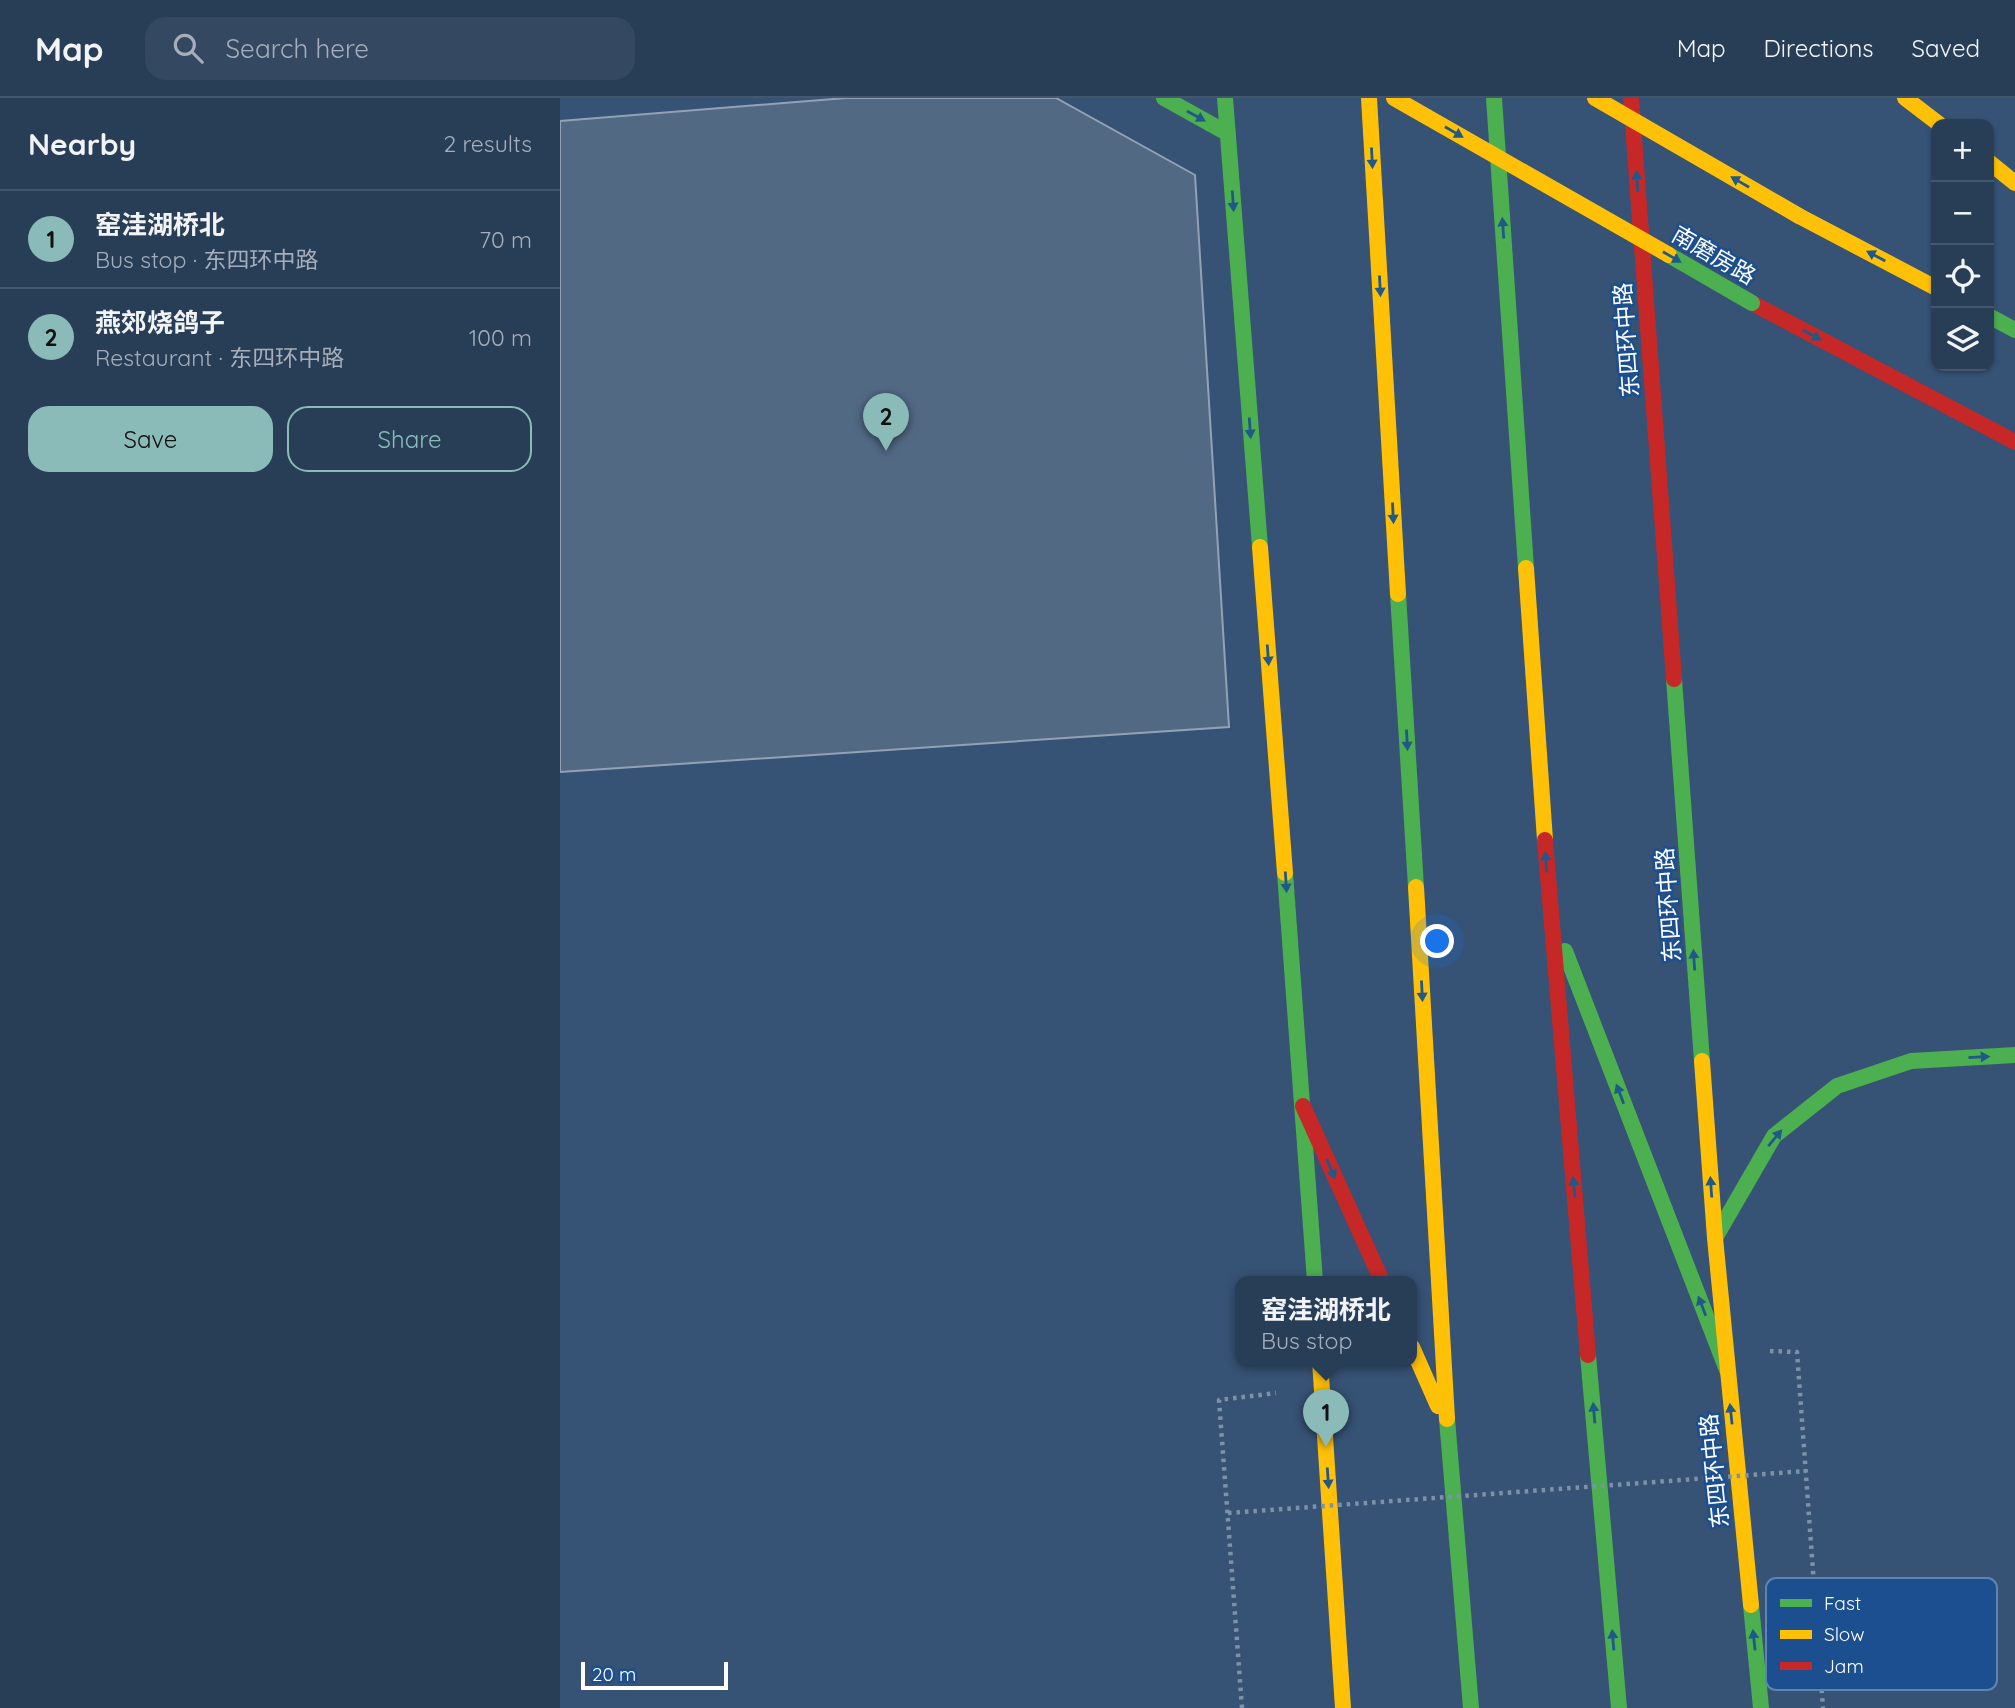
<!DOCTYPE html>
<html lang="en">
<head>
<meta charset="utf-8">
<style>
  body { margin:0; font-family:Quicksand,"Noto Sans SC",sans-serif; background:#344961; color:#f1f3f6 }
  .controls { position:absolute; right:21px; top:21px; display:grid; overflow:hidden; border-radius:14px; box-shadow:0 2px 5px #0004 }
  .controls button { width:63px; height:63px; display:grid; place-items:center; padding:0; border:0; border-bottom:2px solid #44576d; background:#283e57; color:#f1f3f6; font:35px sans-serif }
  .scale { position:absolute; left:21px; bottom:18px; width:147px; box-sizing:border-box; padding-left:7px; border:4px solid #fff; border-top:0; font-size:19px; line-height:24px; white-space:nowrap; color:#fff; -webkit-text-stroke:5px #1b4f8f; paint-order:stroke }
  .you { position:absolute; left:878px; top:844px; width:24px; height:24px; margin:-18px; border:5px solid #fff; border-radius:50%; background:#1a73e8; box-shadow:0 0 0 10px #1a73e833 }
  .badge { display:grid; place-items:center; width:46px; height:46px; border-radius:50%; background:#8bbbb9; color:#111; font-size:23px; font-weight:700 }
  .pin { position:absolute; translate:-50% -58px; filter:drop-shadow(0 2px 4px #0008) }
  .pin::after { content:''; position:absolute; top:37px; width:24px; height:21px; background:inherit; clip-path:polygon(0 0,100% 0,50% 100%) }
  .popup { position:absolute; left:675px; top:1178px; width:182px; height:91px; box-sizing:border-box; display:grid; place-content:center; border-radius:14px; background:#283e57; filter:drop-shadow(0 2px 5px #0005); font-size:23px; white-space:nowrap; color:#a5aeba }
  .popup b { font-size:26px; color:#f1f3f6 }
  .popup::after { content:''; position:absolute; left:50%; top:100%; margin-left:-14px; border:14px solid transparent; border-top-color:#283e57 }
  .list { margin:0; padding:0; list-style:none }
  h2 { display:flex; justify-content:space-between; align-items:center; height:91px; margin:0; padding:0 28px; font-size:30px }
  h2 small { font-size:23px; font-weight:400; color:#a5aeba }
  .list li { display:grid; grid-template-columns:46px 1fr auto; gap:21px; align-items:center; box-sizing:border-box; height:98px; padding:0 28px; border-top:2px solid #44576d }
  .list b { display:block; font-size:26px; white-space:nowrap }
  .list p { margin:0; font-size:23px; white-space:nowrap; color:#a5aeba }
  .list em { font-size:23px; font-style:normal; color:#a5aeba }
  .actions { display:flex; gap:14px; padding:21px 28px }
  .actions a { flex:1; padding:16px 0; border:2px solid #8bbbb9; border-radius:21px; text-align:center; font-size:24px; color:#8bbbb9 }
  .actions .main { background:#8bbbb9; color:#111 }
  .icon { flex:none; width:38px; height:38px; fill:none; stroke:currentColor; stroke-width:2; stroke-linecap:round; stroke-linejoin:round }
  .map { position:relative; flex:none; width:1455px; height:1610px; overflow:hidden }
  header { display:flex; align-items:center; gap:42px; box-sizing:border-box; height:98px; padding:0 35px; background:#283e57; border-bottom:2px solid #44576d }
  header strong { font-size:33px }
  nav { display:flex; gap:38px; margin-inline-start:auto; font-size:24px }
  .search { width:490px; height:63px; background:#344961; display:flex; align-items:center; gap:18px; box-sizing:border-box; padding:0 24px; border-radius:21px; color:#a5aeba; font-size:26px }
  main { display:flex }
  aside { flex:1; background:#283e57 }
  .map>svg:first-child { display:block }
</style>
</head>
<body>
<header>
<strong>Map</strong>
<div class="search"><svg class="icon" aria-label="search" viewBox="0 0 24 24"><circle cx="10" cy="10" r="6"/><path d="M15 15l6 6"/></svg>Search here</div>
<nav><a>Map</a><a>Directions</a><a>Saved</a></nav>
</header>
<main>
<aside>
<h2>Nearby<small>2 results</small></h2>
<ul class="list">
<li><span class="badge">1</span><div><b>窑洼湖桥北</b><p>Bus stop · 东四环中路</p></div><em>70 m</em></li>
<li><span class="badge">2</span><div><b>燕郊烧鸽子</b><p>Restaurant · 东四环中路</p></div><em>100 m</em></li>
</ul>
<div class="actions"><a class="main">Save</a><a>Share</a></div>
</aside>
<div class="map">
<svg width="1455" height="1610" viewBox="0 0 1455 1610">
  <rect width="100%" height="100%" fill="#365274"/>
  <!-- building -->
  <path fill="#526984" stroke="#92a2b6" stroke-width="2" d="M286 0H496L635 77 669 629 0 674V23Z"/>
  <g fill="none" stroke-linecap="round" stroke-linejoin="round">
    <!-- path -->
    <path stroke="#7d92a8" stroke-width="4.5" stroke-dasharray="3.5 5" stroke-linecap="butt" d="M1210 1253 1237 1254 1263 1610
      M682 1610 659 1302 716 1295"/>
    <!-- fast -->
    <path stroke="#4caf50" stroke-width="16" d="M604 0 667 35
      M665 0 700 449
      M934 0 966 470
      M1429 218 1455 232
      M838 496 856 789
      M1114 581 1142 963
      M725 775 755 1183
      M1005 853 1167 1272
      M1155 1140 1214 1038 1277 988 1351 963 1455 957
      M1028 1257 1059 1610
      M887 1321 911 1610
      M1191 1507 1201 1610"/>
    <!-- slow -->
    <path stroke="#ffc107" stroke-width="16" d="M809 0 838 496
      M1345 0 1379 26
      M1429 64 1455 85
      M1239 118 1376 190
      M700 449 725 775
      M966 470 985 742
      M856 789 887 1321
      M1142 963 1155 1140 1191 1507
      M852 1249 878 1308
      M760 1263 783 1610"/>
    <!-- jam -->
    <path stroke="#c62828" stroke-width="16" d="M1071 0 1114 581
      M1192 205 1455 344
      M985 742 1028 1257
      M743 1008 822 1183"/>
    <!-- path-bridge -->
    <path stroke="#7d92a8" stroke-width="4.5" stroke-dasharray="3.5 5" stroke-linecap="butt" d="M668 1415 1246 1373"/>
    <!-- fast-bridge -->
    <path stroke="#4caf50" stroke-width="16" d="M1109 157 1192 205"/>
    <!-- slow-bridge -->
    <path stroke="#ffc107" stroke-width="16" d="M834 0 1109 157
      M1035 0 1239 118"/>
  </g>
  <!-- one-way arrows -->
  <defs><path id="oneway-solid" d="M-6-.8H1V-3.2L6.5 0L1 3.2V.8H-6Z" transform="scale(1.75)"/></defs>
  <g fill="#205989">
    <use href="#oneway-solid" transform="translate(636 18) rotate(29)"/>
    <use href="#oneway-solid" transform="translate(894 34) rotate(30)"/>
    <use href="#oneway-solid" transform="translate(812 60) rotate(87)"/>
    <use href="#oneway-solid" transform="translate(1077 83) rotate(-94)"/>
    <use href="#oneway-solid" transform="translate(1180 84) rotate(-150)"/>
    <use href="#oneway-solid" transform="translate(673 103) rotate(86)"/>
    <use href="#oneway-solid" transform="translate(943 130) rotate(-94)"/>
    <use href="#oneway-solid" transform="translate(1316 158) rotate(-152)"/>
    <use href="#oneway-solid" transform="translate(1112 159) rotate(30)"/>
    <use href="#oneway-solid" transform="translate(820 188) rotate(87)"/>
    <use href="#oneway-solid" transform="translate(1252 237) rotate(28)"/>
    <use href="#oneway-solid" transform="translate(690 330) rotate(86)"/>
    <use href="#oneway-solid" transform="translate(833 415) rotate(87)"/>
    <use href="#oneway-solid" transform="translate(708 557) rotate(86)"/>
    <use href="#oneway-solid" transform="translate(847 642) rotate(87)"/>
    <use href="#oneway-solid" transform="translate(986 764) rotate(-94)"/>
    <use href="#oneway-solid" transform="translate(726 784) rotate(86)"/>
    <use href="#oneway-solid" transform="translate(1134 862) rotate(-94)"/>
    <use href="#oneway-solid" transform="translate(862 893) rotate(87)"/>
    <use href="#oneway-solid" transform="translate(1419 959) rotate(-3)"/>
    <use href="#oneway-solid" transform="translate(1060 996) rotate(-111)"/>
    <use href="#oneway-solid" transform="translate(1215 1040) rotate(-50)"/>
    <use href="#oneway-solid" transform="translate(771 1071) rotate(66)"/>
    <use href="#oneway-solid" transform="translate(1014 1089) rotate(-95)"/>
    <use href="#oneway-solid" transform="translate(1151 1089) rotate(-94)"/>
    <use href="#oneway-solid" transform="translate(1142 1208) rotate(-111)"/>
    <use href="#oneway-solid" transform="translate(1034 1315) rotate(-95)"/>
    <use href="#oneway-solid" transform="translate(1171 1316) rotate(-96)"/>
    <use href="#oneway-solid" transform="translate(768 1380) rotate(86)"/>
    <use href="#oneway-solid" transform="translate(1053 1542) rotate(-95)"/>
    <use href="#oneway-solid" transform="translate(1194 1542) rotate(-96)"/>
  </g>
  <g text-anchor="middle" dominant-baseline="central" stroke-width="5" stroke-linejoin="round" paint-order="stroke">
    <!-- street labels -->
    <g font-size="23" fill="#fff" stroke="#1b4f8f">
      <text transform="translate(1154 157) rotate(30)">南磨房路</text>
      <text transform="translate(1066 242) rotate(-94)">东四环中路</text>
      <text transform="translate(1108 807) rotate(-94)">东四环中路</text>
      <text transform="translate(1154 1373) rotate(-96)">东四环中路</text>
    </g>
  </g>
  <!-- legend -->
  <rect x="1206" y="1480" width="231" height="112" rx="10" fill="#1b4f8f" stroke="#5f84b1" stroke-width="2"/>
  <rect x="1220" y="1501" width="32" height="8" fill="#4caf50"/>
  <rect x="1220" y="1532" width="32" height="9" fill="#ffc107"/>
  <rect x="1220" y="1564" width="32" height="8" fill="#c62828"/>
  <g font-size="19" fill="#fff">
    <text x="1264" y="1512">Fast</text>
    <text x="1264" y="1543">Slow</text>
    <text x="1264" y="1575">Jam</text>
  </g>
</svg>
<div class="controls">
<button>+</button>
<button>−</button>
<button><svg class="icon" aria-label="locate" viewBox="0 0 24 24"><circle cx="12" cy="12" r="6"/><path d="M12 2v4M12 18v4M2 12h4M18 12h4"/></svg></button>
<button><svg class="icon" aria-label="layers" viewBox="0 0 24 24"><path d="M12 4l9 5-9 5-9-5zM3 14l9 5 9-5"/></svg></button>
</div>
<div class="scale">20 m</div>
<div class="you"></div>
<div class="pin badge" style="left:766px;top:1349px">1</div>
<div class="popup"><b>窑洼湖桥北</b>Bus stop</div>
<div class="pin badge" style="left:326px;top:353px">2</div>
</div>
</main>
</body>
</html>
